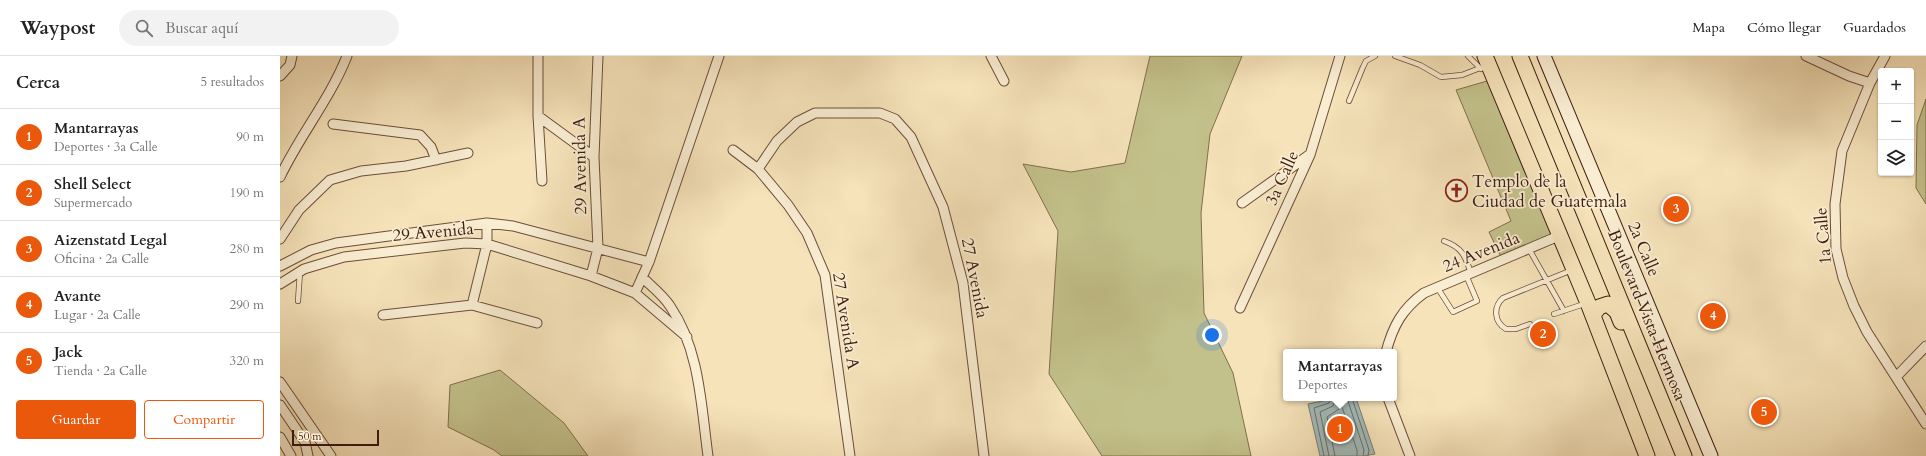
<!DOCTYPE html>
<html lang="es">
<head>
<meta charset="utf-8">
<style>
  body { margin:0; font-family:Cardo,serif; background:#f2f2f2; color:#222 }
  .controls { position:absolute; right:12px; top:12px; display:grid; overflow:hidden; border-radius:4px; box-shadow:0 1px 3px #0004 }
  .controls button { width:36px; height:36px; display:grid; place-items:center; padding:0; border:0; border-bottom:1px solid #e0e0e0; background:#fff; color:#222; font:20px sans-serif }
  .scale { position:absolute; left:12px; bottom:10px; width:87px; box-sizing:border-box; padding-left:4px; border:2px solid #3f1d11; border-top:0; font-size:11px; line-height:14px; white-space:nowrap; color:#3f1d11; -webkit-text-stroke:3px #f9edd2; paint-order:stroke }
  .you { position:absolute; left:932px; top:279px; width:14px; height:14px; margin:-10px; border:3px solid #fff; border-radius:50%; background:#1a73e8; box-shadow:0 0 0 6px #1a73e833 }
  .badge { display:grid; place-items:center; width:26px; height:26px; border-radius:50%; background:#ea580c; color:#fff; font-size:13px; font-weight:700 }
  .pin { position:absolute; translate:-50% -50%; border:2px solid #fff; box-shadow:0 1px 4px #0006 }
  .popup { position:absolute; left:1003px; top:293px; width:114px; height:52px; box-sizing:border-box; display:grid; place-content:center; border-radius:4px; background:#fff; filter:drop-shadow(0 1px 3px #0005); font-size:13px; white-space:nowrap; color:#767676 }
  .popup b { font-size:15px; color:#222 }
  .popup::after { content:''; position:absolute; left:50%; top:100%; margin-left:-8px; border:8px solid transparent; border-top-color:#fff }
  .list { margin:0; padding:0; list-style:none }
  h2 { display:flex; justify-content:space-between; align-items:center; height:52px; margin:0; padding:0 16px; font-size:17px }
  h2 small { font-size:13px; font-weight:400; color:#767676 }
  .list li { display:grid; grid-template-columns:26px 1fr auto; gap:12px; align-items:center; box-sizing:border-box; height:56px; padding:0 16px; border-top:1px solid #e0e0e0 }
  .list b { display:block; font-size:15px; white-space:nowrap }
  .list p { margin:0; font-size:13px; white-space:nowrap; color:#767676 }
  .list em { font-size:13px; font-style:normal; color:#767676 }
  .actions { display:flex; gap:8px; padding:12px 16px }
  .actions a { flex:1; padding:9px 0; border:1px solid #ea580c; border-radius:4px; text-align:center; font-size:14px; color:#ea580c }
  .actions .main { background:#ea580c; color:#fff }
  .icon { flex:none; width:22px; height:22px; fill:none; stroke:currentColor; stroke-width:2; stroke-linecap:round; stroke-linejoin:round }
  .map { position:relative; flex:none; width:1646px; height:400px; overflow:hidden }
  header { display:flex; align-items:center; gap:24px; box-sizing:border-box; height:56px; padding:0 20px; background:#fff; border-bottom:1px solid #e0e0e0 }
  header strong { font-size:19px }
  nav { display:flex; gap:22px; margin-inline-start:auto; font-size:14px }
  .search { width:280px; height:36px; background:#f2f2f2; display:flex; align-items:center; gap:10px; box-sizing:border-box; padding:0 14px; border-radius:22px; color:#767676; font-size:15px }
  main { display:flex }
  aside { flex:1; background:#fff }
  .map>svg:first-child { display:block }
</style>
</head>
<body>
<header>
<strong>Waypost</strong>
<div class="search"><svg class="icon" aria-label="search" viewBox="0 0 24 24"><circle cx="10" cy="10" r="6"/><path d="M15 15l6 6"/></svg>Buscar aquí</div>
<nav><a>Mapa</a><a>Cómo llegar</a><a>Guardados</a></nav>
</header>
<main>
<aside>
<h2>Cerca<small>5 resultados</small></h2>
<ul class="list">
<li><span class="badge">1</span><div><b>Mantarrayas</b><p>Deportes · 3a Calle</p></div><em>90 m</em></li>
<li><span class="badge">2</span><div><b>Shell Select</b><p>Supermercado</p></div><em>190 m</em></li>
<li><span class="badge">3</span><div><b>Aizenstatd Legal</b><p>Oficina · 2a Calle</p></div><em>280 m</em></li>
<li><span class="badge">4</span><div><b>Avante</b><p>Lugar · 2a Calle</p></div><em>290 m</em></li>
<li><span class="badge">5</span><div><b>Jack</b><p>Tienda · 2a Calle</p></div><em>320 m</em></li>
</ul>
<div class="actions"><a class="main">Guardar</a><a>Compartir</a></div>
</aside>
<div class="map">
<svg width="1646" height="400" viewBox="0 0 1646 400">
  <rect width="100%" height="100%" fill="#f6e3ba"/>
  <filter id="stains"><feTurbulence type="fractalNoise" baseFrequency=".005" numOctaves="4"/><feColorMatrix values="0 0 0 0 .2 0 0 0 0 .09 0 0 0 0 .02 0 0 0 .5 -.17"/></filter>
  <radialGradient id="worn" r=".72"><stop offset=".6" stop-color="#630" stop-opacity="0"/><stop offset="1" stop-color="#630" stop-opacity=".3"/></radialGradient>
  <!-- green -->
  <path fill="#c3c18b" stroke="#816f4e" d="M870 0H962L930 78 921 157 924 257 953 317 971 400H822L769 318 778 175 743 108 791 116 845 107Z
    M1214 23 1281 179 1223 205 1209 176 1231 165 1176 34Z
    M1646 43V148L1636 132 1637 69Z
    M220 314 284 367 308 400H222L214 394 168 371 170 329Z"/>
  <!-- water -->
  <path fill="#a1bbbb" stroke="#7a7c77" d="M1057 342H1076L1095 398 1083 400H1040L1028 348Z"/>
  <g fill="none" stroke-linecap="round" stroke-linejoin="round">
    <!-- shore -->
    <path stroke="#706c66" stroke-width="1" d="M1067 342 1084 394 1083 400
      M1072 342 1089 394 1088 400
      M1044 400 1034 352 1049 347 1051 342
      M1049 400 1040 356 1053 350 1056 342
      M1055 400 1047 361 1062 351 1077 394V400"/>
    <defs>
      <path id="lane" d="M1115 0 1140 9 1161 21 1182 19 1200 12
        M1188 0 1201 13
        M1069 45 1083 11 1086 5 1095 0
        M1164 185C1183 192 1185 200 1191 217
        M1249 193 1284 255
        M1157 231 1173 256 1197 245 1186 219
        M18 245 20 216
        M1274 258 1307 247
        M1250 268 1236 273H1226C1214 266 1213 251 1223 242L1292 214"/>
      <path id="street" d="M258 0V60L262 125
        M711 0 724 25
        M1526 0 1569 20 1590 27
        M1605 0 1590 27 1562 95 1555 148 1556 193 1563 222 1574 250 1587 276 1646 368
        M0 20 10 9 12 0
        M258 60 314 101
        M53 68 140 79 151 91 156 104
        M453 94 478 113 508 149 527 177 545 219 570 400
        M478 113 497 85 517 66 535 57H600L615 63 631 81 663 151 683 227 704 400
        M0 121C20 79 50 43 67 0
        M962 147 1029 99
        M0 183 19 154 50 124 81 115 126 110 188 97
        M0 210 31 194 56 187 207 167 233 170 369 206
        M311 220 318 192 314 101 318 0
        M362 221C371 230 383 239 390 250 420 294 421 349 428 400
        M0 228 24 213 64 201 185 187 207 188 311 220 355 237 407 281
        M355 237 369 206 439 0
        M192 249 207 188V167
        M960 252 1030 99 1060 0
        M103 259 192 249 257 267
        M1106 296C1113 270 1122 253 1144 237L1281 179
        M1616 321 1646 290
        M0 326 51 400
        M1108 342 1130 400
        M0 349 25 386 28 400
        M0 381 11 400"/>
      <path id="secondary" d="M1264 0 1431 400"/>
      <path id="primary" d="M1205 0 1308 247 1367 400
        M1240 0 1404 400
        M1313 259 1319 251 1328 248 1337 256 1341 266"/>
    </defs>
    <!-- lane casing -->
    <use href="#lane" stroke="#6d4e3b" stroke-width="6"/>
    <!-- street casing -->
    <use href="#street" stroke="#6d4e3b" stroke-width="11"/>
    <!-- secondary casing -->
    <use href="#secondary" stroke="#3f1d11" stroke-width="15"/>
    <!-- primary casing -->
    <use href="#primary" stroke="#3f1d11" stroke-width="17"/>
    <!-- lane -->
    <use href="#lane" stroke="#f9edd2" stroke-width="4.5"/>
    <!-- street -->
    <use href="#street" stroke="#f9edd2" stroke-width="9"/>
    <!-- secondary -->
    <use href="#secondary" stroke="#f9edd2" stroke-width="13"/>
    <!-- primary -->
    <use href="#primary" stroke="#f6e3ba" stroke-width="15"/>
  </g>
  <!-- icons -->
  <defs>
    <symbol id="church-ring" viewBox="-11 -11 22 22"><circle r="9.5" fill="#f9edd2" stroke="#8f2418" stroke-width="1.5"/><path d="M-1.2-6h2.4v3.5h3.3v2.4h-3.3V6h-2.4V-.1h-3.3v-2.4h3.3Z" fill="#8f2418"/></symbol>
  </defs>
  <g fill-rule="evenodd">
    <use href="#church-ring" x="1164" y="122" width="25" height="25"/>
  </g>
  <g text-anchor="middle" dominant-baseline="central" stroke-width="3.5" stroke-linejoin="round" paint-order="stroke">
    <!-- street labels -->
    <g font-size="17" fill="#3f1d11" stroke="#f9edd2">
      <text transform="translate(300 110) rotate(-91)">29 Avenida A</text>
      <text transform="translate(1002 122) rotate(-66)">3a Calle</text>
      <text transform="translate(153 176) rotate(-5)">29 Avenida</text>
      <text transform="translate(1543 180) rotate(-95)">1a Calle</text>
      <text transform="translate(1364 193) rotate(67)">2a Calle</text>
      <text transform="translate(1201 196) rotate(-22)">24 Avenida</text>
      <text transform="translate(695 222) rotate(79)">27 Avenida</text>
      <text transform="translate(1367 259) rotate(68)">Boulevard Vista Hermosa</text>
      <text transform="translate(566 265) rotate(81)">27 Avenida A</text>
    </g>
    <!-- poi labels -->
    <g font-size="17" fill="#3f1d11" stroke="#f9edd2" text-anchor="start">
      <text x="1192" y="125">Templo de la<tspan x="1192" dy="20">Ciudad de Guatemala</tspan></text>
    </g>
  </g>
  <rect width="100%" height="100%" filter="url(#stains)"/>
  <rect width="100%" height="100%" fill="url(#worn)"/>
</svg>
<div class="controls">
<button>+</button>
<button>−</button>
<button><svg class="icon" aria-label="layers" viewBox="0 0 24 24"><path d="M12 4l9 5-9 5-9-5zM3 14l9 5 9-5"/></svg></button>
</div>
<div class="scale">50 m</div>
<div class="you"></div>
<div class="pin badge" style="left:1060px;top:373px">1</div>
<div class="popup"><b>Mantarrayas</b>Deportes</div>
<div class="pin badge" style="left:1263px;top:278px">2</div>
<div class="pin badge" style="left:1396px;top:153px">3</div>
<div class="pin badge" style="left:1433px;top:260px">4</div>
<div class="pin badge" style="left:1484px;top:356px">5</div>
</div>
</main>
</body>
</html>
